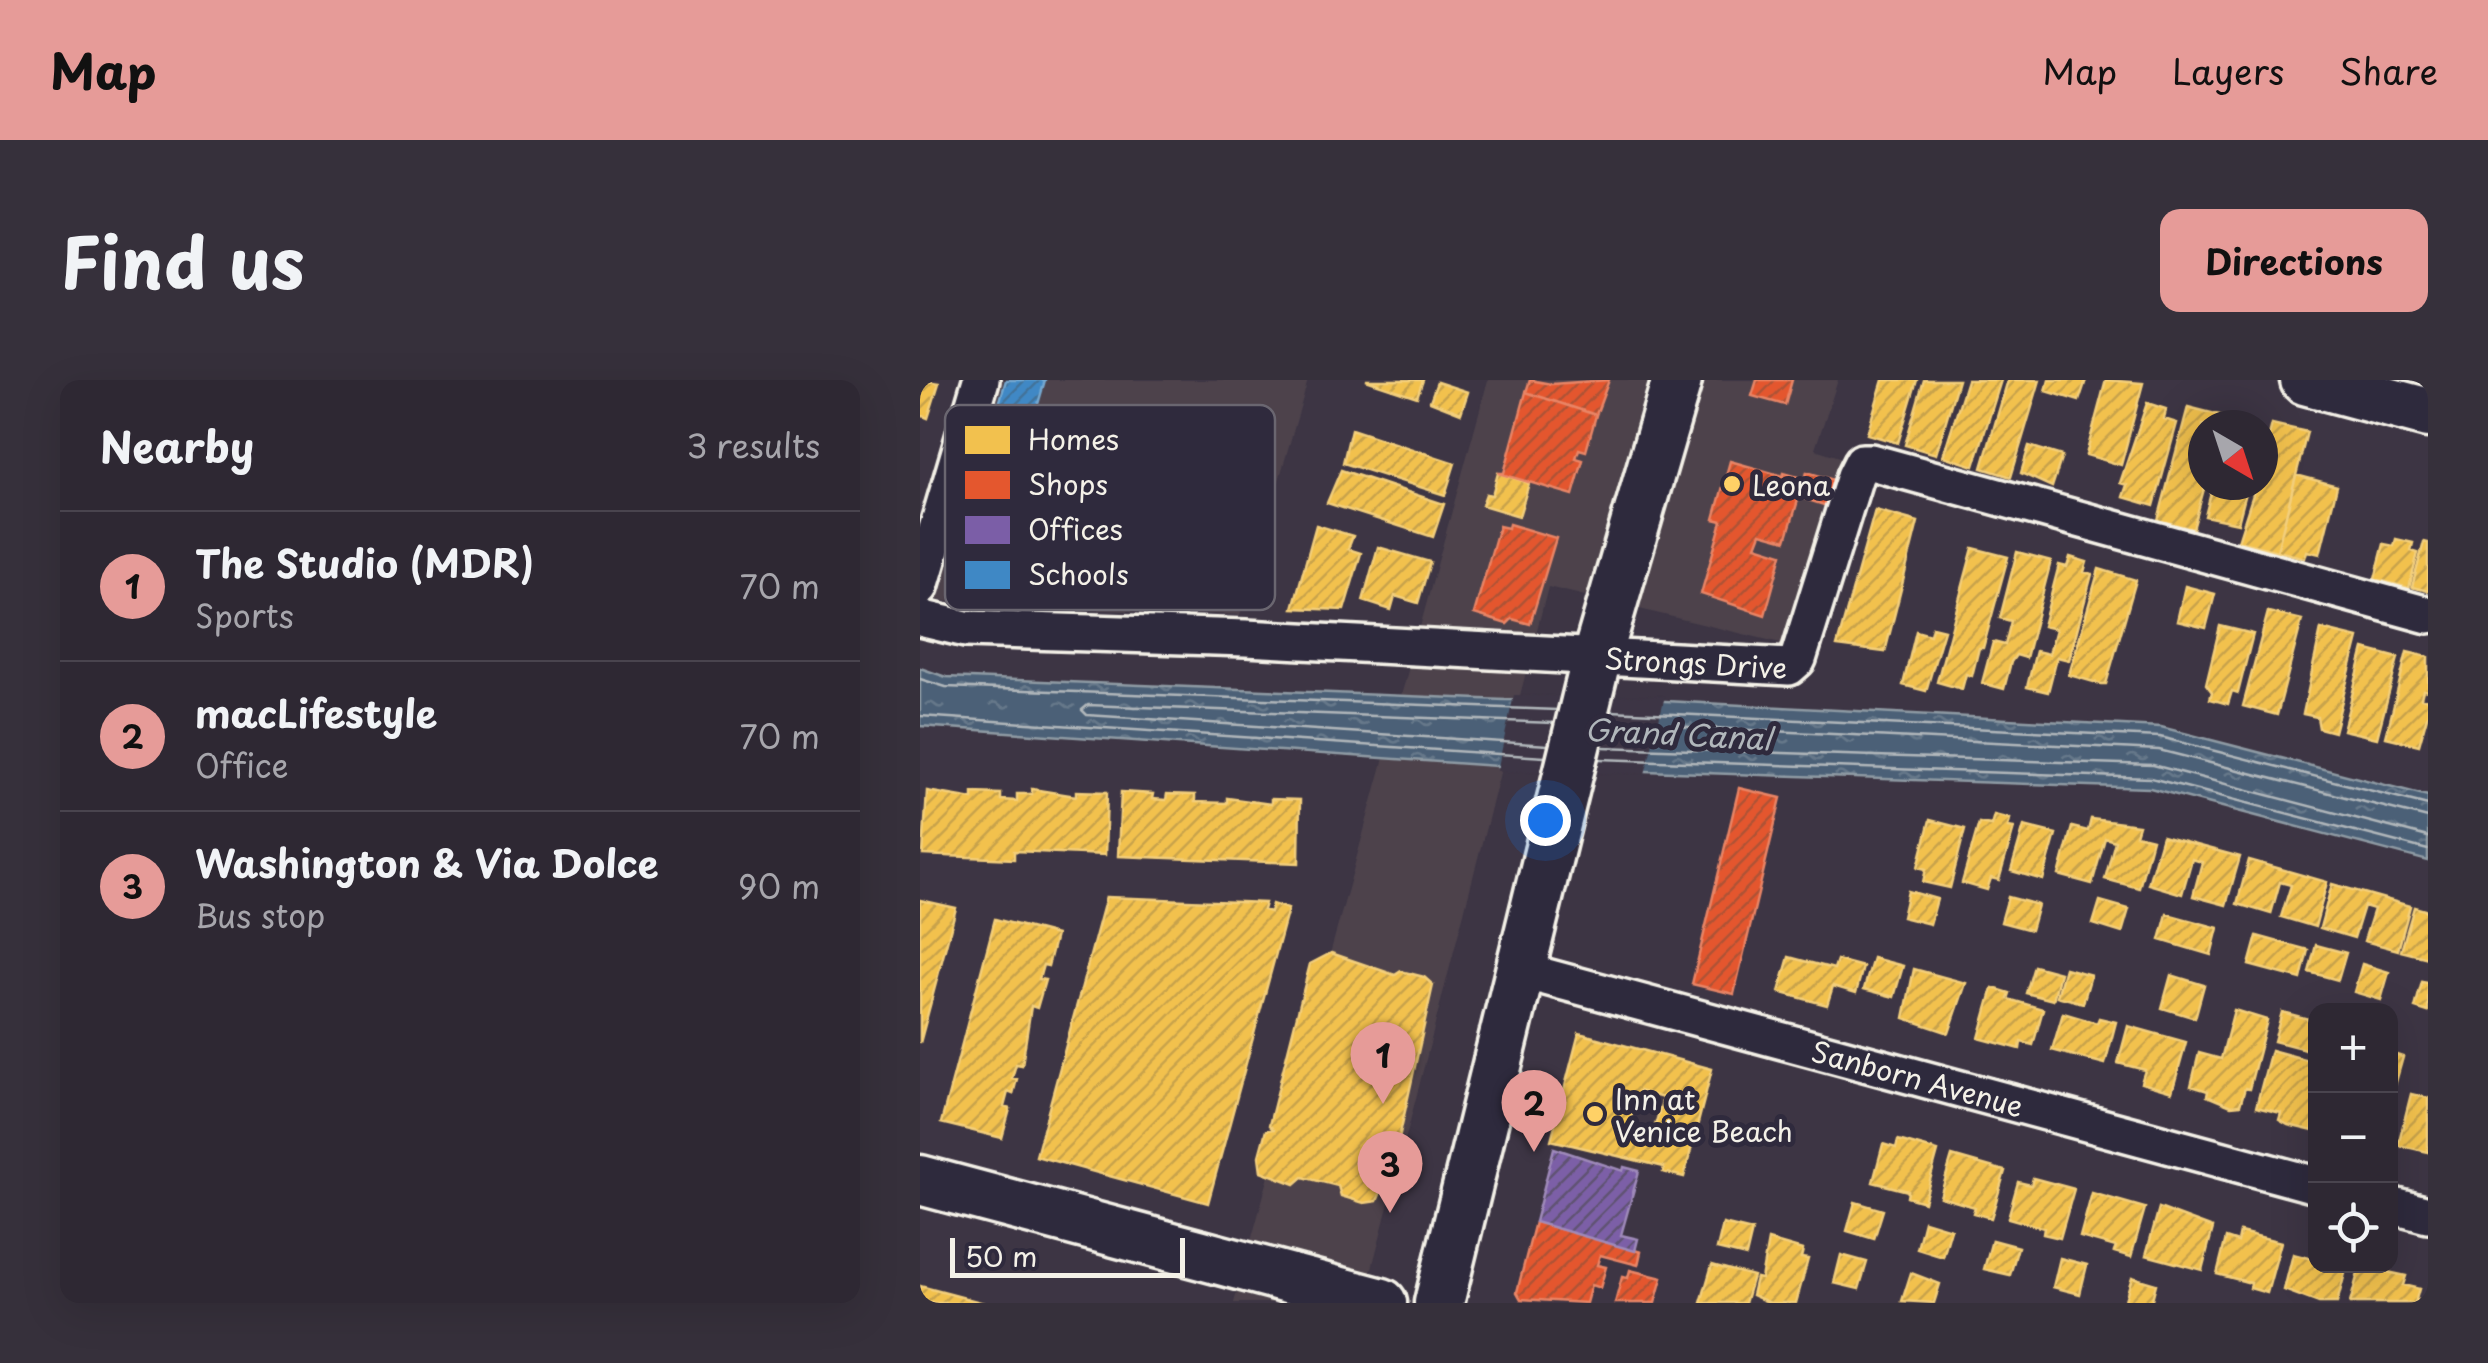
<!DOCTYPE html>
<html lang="en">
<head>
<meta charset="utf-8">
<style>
  body { margin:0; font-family:"Playpen Sans",sans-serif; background:#36303b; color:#f1f3f6 }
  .controls { position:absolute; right:30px; bottom:30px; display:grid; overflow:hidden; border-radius:20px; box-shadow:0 10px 40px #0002 }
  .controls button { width:90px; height:90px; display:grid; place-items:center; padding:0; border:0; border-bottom:2px solid #49444e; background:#2e2833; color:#f1f3f6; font:50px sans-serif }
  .compass { position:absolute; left:1268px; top:30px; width:90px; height:90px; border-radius:50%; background:#2e2833; box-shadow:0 10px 40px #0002; rotate:141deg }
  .scale { position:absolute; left:30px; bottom:25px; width:235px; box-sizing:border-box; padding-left:10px; border:5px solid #f4f1e8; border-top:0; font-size:28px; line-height:35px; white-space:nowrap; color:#f4f1e8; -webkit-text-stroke:8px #2f2a3d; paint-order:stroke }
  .you { position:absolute; left:625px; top:440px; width:35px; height:35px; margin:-25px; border:8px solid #fff; border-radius:50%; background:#1a73e8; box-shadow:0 0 0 15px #1a73e833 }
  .badge { display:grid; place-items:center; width:65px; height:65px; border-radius:50%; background:#e69b98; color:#111; font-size:32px; font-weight:700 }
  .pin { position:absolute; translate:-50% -82px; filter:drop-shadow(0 2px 5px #0008) }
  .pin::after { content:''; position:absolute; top:52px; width:35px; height:30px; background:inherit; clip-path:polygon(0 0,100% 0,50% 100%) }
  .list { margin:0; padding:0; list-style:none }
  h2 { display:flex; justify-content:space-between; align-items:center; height:130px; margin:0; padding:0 40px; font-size:42px }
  h2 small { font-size:32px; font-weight:400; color:#a7a6ac }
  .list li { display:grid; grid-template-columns:65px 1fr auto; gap:30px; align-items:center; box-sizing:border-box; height:150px; padding:0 40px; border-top:2px solid #49444e }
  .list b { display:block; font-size:38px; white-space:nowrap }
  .list p { margin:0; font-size:32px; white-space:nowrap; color:#a7a6ac }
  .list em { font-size:32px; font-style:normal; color:#a7a6ac }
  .icon { flex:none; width:55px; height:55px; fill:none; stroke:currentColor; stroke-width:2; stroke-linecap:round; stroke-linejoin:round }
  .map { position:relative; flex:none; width:1508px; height:923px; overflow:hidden; border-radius:20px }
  header { display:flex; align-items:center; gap:60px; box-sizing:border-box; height:140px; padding:0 50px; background:#e69b98; color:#111 }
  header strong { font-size:48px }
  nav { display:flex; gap:55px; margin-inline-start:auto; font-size:35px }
  .intro { display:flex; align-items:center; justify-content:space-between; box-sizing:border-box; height:240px; padding:0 60px }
  h1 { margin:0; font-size:70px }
  .button { padding:25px 45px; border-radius:20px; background:#e69b98; color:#111; font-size:35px; font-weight:700 }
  main { display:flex; gap:60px; padding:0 60px }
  aside { flex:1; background:#2e2833; border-radius:20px; box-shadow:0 10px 40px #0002 }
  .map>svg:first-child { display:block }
</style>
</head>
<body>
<header>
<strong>Map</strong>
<nav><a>Map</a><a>Layers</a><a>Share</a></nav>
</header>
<div class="intro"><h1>Find us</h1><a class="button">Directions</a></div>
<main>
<aside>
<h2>Nearby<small>3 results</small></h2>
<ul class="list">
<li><span class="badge">1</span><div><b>The Studio (MDR)</b><p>Sports</p></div><em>70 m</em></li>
<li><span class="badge">2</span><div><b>macLifestyle</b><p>Office</p></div><em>70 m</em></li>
<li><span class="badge">3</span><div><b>Washington &amp; Via Dolce</b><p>Bus stop</p></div><em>90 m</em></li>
</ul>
</aside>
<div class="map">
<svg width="1508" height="923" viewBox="0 0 1508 923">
  <defs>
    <pattern id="water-ripples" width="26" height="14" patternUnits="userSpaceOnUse" patternTransform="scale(2.5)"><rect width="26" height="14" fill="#4c6177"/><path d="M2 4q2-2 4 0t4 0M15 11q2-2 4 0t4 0" fill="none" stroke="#66788a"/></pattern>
    <pattern id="homes-hatch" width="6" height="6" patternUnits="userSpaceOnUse" patternTransform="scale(2.5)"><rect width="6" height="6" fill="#f2c14e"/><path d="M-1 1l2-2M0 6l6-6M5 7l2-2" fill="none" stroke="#c8a34c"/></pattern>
    <pattern id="shops-hatch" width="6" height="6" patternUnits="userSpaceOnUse" patternTransform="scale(2.5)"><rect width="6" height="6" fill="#e4572e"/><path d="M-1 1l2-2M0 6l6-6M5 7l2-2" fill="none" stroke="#ae5236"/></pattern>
    <pattern id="offices-hatch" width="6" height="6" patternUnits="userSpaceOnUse" patternTransform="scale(2.5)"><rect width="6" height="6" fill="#7b5ea7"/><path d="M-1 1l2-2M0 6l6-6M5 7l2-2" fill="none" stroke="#605272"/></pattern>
    <pattern id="schools-hatch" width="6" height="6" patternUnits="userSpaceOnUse" patternTransform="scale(2.5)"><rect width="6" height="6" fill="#3f88c5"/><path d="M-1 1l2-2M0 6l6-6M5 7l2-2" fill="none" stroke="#427299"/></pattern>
  </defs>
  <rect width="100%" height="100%" fill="#3d3544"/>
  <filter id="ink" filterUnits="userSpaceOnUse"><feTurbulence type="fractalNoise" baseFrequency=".01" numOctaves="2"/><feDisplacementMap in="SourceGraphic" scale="20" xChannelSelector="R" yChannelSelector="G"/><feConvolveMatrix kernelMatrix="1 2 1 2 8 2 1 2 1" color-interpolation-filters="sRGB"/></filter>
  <g filter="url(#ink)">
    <!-- built -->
    <path fill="#4d434c" d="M71 0H388L320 235 125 228 86 222 72 227 8 219Z
      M568 0H918L895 69 926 79 869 265 628 207 443 923H314Z"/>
    <!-- water -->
    <path fill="url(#water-ripples)" stroke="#8f9ba4" stroke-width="2.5" d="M0 288 26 297 585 320 745 321 1241 347 1508 416V481L1230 408 577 386 0 346Z"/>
    <!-- pier -->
    <path fill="#3d3544" d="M594 315 745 316 725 394 577 391Z"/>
    <!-- homes -->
    <path fill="url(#homes-hatch)" stroke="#f3cf7c" stroke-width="2.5" fill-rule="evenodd" d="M0 0 19 3 8 38 0 35Z
      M446 0H503L497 17Z
      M963 0H997L978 63 947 54Z
      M1004 0H1038L1016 74 985 65Z
      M1047 0H1081L1054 86 1023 76Z
      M1088 0H1120L1091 97 1062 88Z
      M1129 0H1166L1159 21 1126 11Z
      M1186 0 1223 3 1201 85 1166 75Z
      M517 2 548 12 541 33 510 21Z
      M1227 23 1246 29 1244 39 1257 43 1234 126 1203 117 1207 105 1200 103Z
      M1268 27 1303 36 1300 45H1283L1285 105 1273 149 1238 140Z
      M1352 44 1387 52 1357 171 1318 161 1336 105H1343V79Z
      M431 49 535 83 525 115 423 83Z
      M1109 66 1142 76 1132 107 1101 93Z
      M421 90 524 124 513 157 407 123Z
      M578 93 609 103 599 136 562 125 566 114 572 115Z
      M1376 95 1417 106 1400 174 1387 171 1385 178 1357 171Z
      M1293 105H1328L1318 143 1285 136Z
      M955 130 998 142 965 272 917 266Z
      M396 145 433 156 428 169 441 173 424 230 373 228Z
      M1476 159 1493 163 1491 171 1498 173 1489 208 1455 199 1464 164 1474 166Z
      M1504 162 1508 163V211L1492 207Z
      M458 167 510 182 498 223 475 216 471 230 443 221Z
      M1053 168 1088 177 1063 268H1059L1052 296 1046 294 1042 309 1017 302Z
      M1097 172 1131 181 1106 278 1096 275 1091 282 1084 309 1062 303 1073 262 1085 265 1091 241 1080 238Z
      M1150 177 1167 182 1164 192 1172 194 1149 280 1137 277 1128 312 1107 307 1116 271 1129 274 1136 249 1123 246 1139 185 1147 187Z
      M1179 189 1216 200 1186 304H1181L1149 295Z
      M1265 206 1295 214 1286 248 1257 241Z
      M1348 232 1382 240 1357 335 1323 326Z
      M1300 246 1333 254 1318 313 1312 311 1308 324 1290 319 1292 312 1286 304Z
      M1012 247 1024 250 1006 311 983 305 996 251 1010 255Z
      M1401 249 1438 258 1414 352 1399 348 1397 337 1383 334Z
      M1444 269 1478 278 1457 358 1423 350Z
      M1487 272 1508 277V311L1503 310 1501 318 1508 320V333L1499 365 1466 357Z
      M112 409 156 416V411L187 412 185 475 94 471V479L3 475 7 411 53 419V413L81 414V420L97 421V414H112Z
      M201 412 233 414 232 419 246 420 247 414 275 415V422L307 423V418L351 424V419L380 420 379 483 198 476Z
      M1074 435 1090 439 1088 447 1094 448 1079 500 1071 498 1067 510 1042 503 1059 443 1071 445Z
      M1171 439 1219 445 1216 455 1232 459 1219 508 1185 499 1195 461 1185 458 1172 504 1139 495 1152 447 1168 451Z
      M1010 440 1045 449 1030 508 1003 502 1006 489 998 487Z
      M1104 446 1136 454 1123 500 1091 491Z
      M1242 456 1320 477 1306 525 1273 516 1282 482 1272 479 1262 514 1228 504Z
      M1329 480 1407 502 1395 547 1361 537 1371 505 1360 502 1351 534 1317 524Z
      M1412 504 1490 526 1478 570 1444 561 1454 529 1444 526 1434 558 1400 548Z
      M988 511 1017 519 1010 544 982 537Z
      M186 517 345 523 343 530 350 532 352 524 368 529 288 823 116 776Z
      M1088 517 1118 525 1111 550 1081 542Z
      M0 520 36 528 0 663Z
      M1180 521 1209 529 1202 553 1173 544Z
      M1494 527 1508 531V578L1481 571Z
      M1247 534 1298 548 1291 575 1240 560Z
      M75 539 136 555 128 586 123 585 119 599 125 600 117 628 111 626 102 685 96 684 92 698 97 699 93 714 88 712 84 727 90 729 82 758 21 743Z
      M1337 556 1388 570 1381 599 1329 585Z
      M1396 565 1426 573 1418 600 1389 592Z
      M411 573 475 595 481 591 504 597 513 605 473 785 457 821 444 823 421 816 418 806 383 797 375 804 341 791 339 776 346 750 353 749 349 745 390 584Z
      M869 577 914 589 917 580 943 587 936 613 913 606 907 625 859 612Z
      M953 578 983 586 974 617 944 609Z
      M1442 584 1469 592 1461 620 1434 612Z
      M1114 586 1140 593 1133 620 1106 613Z
      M1145 588 1171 595 1163 623 1137 616Z
      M994 589 1046 603 1029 653 984 638Z
      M1251 595 1284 605 1275 638 1242 628Z
      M1502 602 1508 603V632L1495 628Z
      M1073 608 1090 613 1088 619 1123 629 1113 665 1101 662 1100 669 1059 658Z
      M1314 630 1347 640 1329 709 1325 708 1320 725 1311 726 1287 716 1288 711 1271 706 1279 673 1301 679Z
      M1362 632 1396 641V672L1354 661Z
      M1143 633 1177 643 1179 638 1196 642 1185 684 1132 670Z
      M1208 646 1266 662 1252 712 1221 703 1225 690 1198 683Z
      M659 653 792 689 764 797 743 792 744 787 631 760ZM719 711 743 718 732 756 708 749Z
      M1351 670 1395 682 1393 751 1368 745 1359 740 1361 733 1336 727Z
      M1470 673 1483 677 1470 723Z
      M1491 714 1508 718V772L1478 765Z
      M978 760 1018 771 1004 822 987 817 988 811 953 802 963 764 976 768Z
      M1032 776 1085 791 1071 838 1053 833 1055 827 1020 817Z
      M1113 798 1154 809 1140 858 1123 854 1124 848 1088 838 1098 802 1111 805Z
      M1172 813 1225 828 1211 877 1194 872 1196 867 1160 857Z
      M935 822 963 830 954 859 927 851Z
      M1239 828 1293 848 1282 890 1226 875Z
      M1004 841 1031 849 1023 877 997 869Z
      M803 844 832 851 826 876 797 869Z
      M1320 852 1361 862 1347 913 1330 908 1331 903 1297 894 1306 858 1318 862Z
      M848 860 883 870 881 878 888 879 876 923H850L832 915 836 898 841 899Z
      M1072 860 1098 867 1090 895 1064 889Z
      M1373 874 1396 880V886H1427L1417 923H1399L1364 910Z
      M921 875 947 882 939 909 914 903Z
      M1140 878 1167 885 1160 914 1133 907Z
      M792 885 833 896 825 923H781Z
      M1440 886 1486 896 1483 905 1499 909 1495 923H1430Z
      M991 893 1020 904 1014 923 982 921Z
      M1212 897 1236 904 1231 923H1204Z
      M0 906 64 923H0Z"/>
    <!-- shops -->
    <path fill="url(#shops-hatch)" stroke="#e98566" stroke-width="2.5" d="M610 0 631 4 689 0 676 35 606 12Z
      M837 0H872L865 25 832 16Z
      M606 12 676 35 666 71 659 69 656 78 663 80 653 115 578 93H584Z
      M810 81 863 96 864 93 885 99 887 92 914 100 907 126 879 117 866 160 841 153 836 166 862 174 845 235 781 214 802 141 794 139Z
      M589 144 636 158 610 244 592 239 587 244 554 234 579 146 588 148Z
      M819 408 861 418 814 614 772 604Z
      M615 842 721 872 718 885 680 875 677 885 686 887 680 908 671 905 666 923 601 919 597 912Z
      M710 890 742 898 735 923H695L702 897 708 898Z"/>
    <!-- offices -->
    <path fill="url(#offices-hatch)" stroke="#9f8aba" stroke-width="2.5" d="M634 768 703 791 704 787 719 791 701 855 718 859 715 871 615 842Z"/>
    <!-- schools -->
    <path fill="url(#schools-hatch)" stroke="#75a8d0" stroke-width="2.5" d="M86 0H125L100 86 64 76Z"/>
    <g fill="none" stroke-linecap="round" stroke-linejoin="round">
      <!-- shore -->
      <path stroke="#b1b7bb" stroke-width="2.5" d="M0 299 26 307 637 330
        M691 331 1240 357 1508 425
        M0 336 625 377
        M688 343 1239 370 1508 438
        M628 365 167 335 162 330 168 325 634 343
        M682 367 1233 385 1508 457
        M679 379 1231 398 1508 470"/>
      <defs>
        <g id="street">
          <path d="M0 207 61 0"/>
          <path id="s1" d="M0 238 46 249 326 258 869 287 878 279 935 96 942 82H951L1508 235"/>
          <path id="s2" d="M600 590 1396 805"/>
          <path d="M1470 825 1508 835"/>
        </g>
        <path id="secondary" d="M1385 0 1508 33
          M0 800 462 923
          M519 923 676 280 757 0"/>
      </defs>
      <!-- street casing -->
      <use href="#street" stroke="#f4f1e8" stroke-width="42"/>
      <!-- secondary casing -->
      <use href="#secondary" stroke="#f4f1e8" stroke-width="55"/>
      <!-- street -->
      <use href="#street" stroke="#2f2a3d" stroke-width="35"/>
      <!-- secondary -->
      <use href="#secondary" stroke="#2f2a3d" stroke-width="48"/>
    </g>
  </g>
  <!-- markers -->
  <g fill="#ffd166" stroke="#2f2a3d" stroke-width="4">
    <circle cx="812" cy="104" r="10"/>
    <circle cx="675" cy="734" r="10"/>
  </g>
  <g text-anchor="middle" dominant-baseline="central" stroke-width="10" stroke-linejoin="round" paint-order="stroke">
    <!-- poi labels -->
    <g font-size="28" fill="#f4f1e8" stroke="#2f2a3d" text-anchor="start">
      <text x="832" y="104">Leona</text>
      <text x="695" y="718">Inn at<tspan x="695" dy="32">Venice Beach</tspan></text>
    </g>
    <!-- street labels -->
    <g font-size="28" fill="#f4f1e8" stroke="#2f2a3d">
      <text stroke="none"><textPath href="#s1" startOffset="778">Strongs Drive</textPath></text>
      <text stroke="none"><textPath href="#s2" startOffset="412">Sanborn Avenue</textPath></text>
    </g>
    <!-- water labels -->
    <g font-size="30" font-style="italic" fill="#b1b7bb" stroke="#2f2a3d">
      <text transform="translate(758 353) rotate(3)">Grand Canal</text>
    </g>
  </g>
  <!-- legend -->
  <rect x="25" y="25" width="330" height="205" rx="15" fill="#2f2a3d" stroke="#6a6670" stroke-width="2.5"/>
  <rect x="45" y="46" width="45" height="28" fill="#f2c14e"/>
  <rect x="45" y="91" width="45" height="28" fill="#e4572e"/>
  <rect x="45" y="136" width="45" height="28" fill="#7b5ea7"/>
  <rect x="45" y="181" width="45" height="28" fill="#3f88c5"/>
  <g font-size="28" fill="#f4f1e8">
    <text x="108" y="70">Homes</text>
    <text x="108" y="115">Shops</text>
    <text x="108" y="160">Offices</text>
    <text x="108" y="205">Schools</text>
  </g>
</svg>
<div class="controls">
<button>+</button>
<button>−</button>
<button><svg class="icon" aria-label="locate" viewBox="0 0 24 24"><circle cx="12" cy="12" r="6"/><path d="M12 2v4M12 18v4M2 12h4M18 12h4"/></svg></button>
</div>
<svg class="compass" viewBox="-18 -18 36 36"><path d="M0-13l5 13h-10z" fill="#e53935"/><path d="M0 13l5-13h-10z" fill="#a7a6ac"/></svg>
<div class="scale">50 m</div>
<div class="you"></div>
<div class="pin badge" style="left:463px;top:724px">1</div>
<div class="pin badge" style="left:614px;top:772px">2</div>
<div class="pin badge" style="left:470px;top:833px">3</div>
</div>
</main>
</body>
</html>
